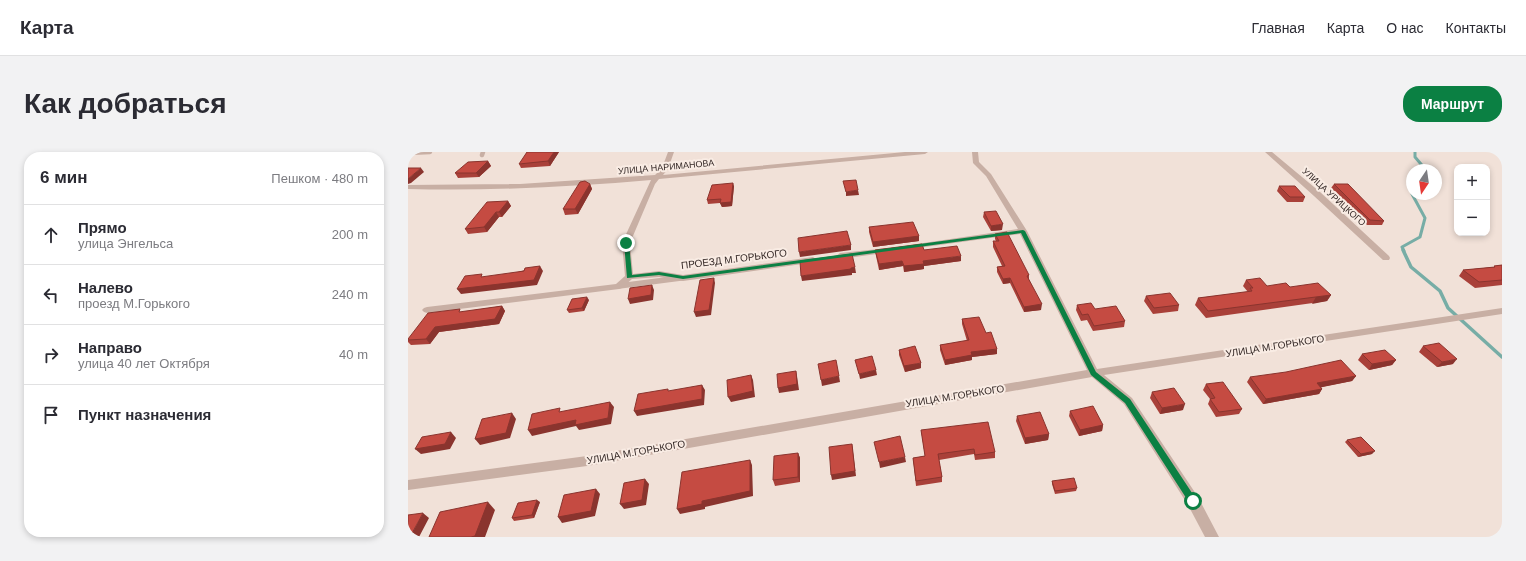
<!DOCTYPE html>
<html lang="ru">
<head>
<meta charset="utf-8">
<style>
  body { margin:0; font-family:Arial,sans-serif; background:#f2f2f3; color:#2b2b33 }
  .controls { position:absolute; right:12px; top:12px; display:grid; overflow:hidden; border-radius:8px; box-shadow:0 2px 6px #0003 }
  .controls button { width:36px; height:36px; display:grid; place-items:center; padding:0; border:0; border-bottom:1px solid #e1e1e2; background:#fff; color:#2b2b33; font:20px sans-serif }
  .compass { position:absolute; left:998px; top:12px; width:36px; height:36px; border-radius:50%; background:#fff; box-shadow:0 2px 6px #0003; rotate:193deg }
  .stop { position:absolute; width:12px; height:12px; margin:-9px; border:3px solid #0b8043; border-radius:50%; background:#fff }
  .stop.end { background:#0b8043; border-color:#fff; box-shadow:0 1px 4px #0008 }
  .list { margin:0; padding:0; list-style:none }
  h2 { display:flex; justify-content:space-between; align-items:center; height:52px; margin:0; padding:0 16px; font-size:17px }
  h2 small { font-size:13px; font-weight:400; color:#7c7c81 }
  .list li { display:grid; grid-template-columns:26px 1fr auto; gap:12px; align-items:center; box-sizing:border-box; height:60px; padding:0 16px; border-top:1px solid #e1e1e2 }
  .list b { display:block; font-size:15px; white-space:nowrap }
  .list p { margin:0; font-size:13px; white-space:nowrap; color:#7c7c81 }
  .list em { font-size:13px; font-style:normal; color:#7c7c81 }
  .icon { flex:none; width:22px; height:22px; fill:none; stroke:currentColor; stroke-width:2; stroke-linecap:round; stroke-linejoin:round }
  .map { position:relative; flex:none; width:1094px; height:385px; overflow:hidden; border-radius:16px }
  header { display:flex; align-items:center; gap:24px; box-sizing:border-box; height:56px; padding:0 20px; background:#fff; border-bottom:1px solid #e1e1e2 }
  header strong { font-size:19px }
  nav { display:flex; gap:22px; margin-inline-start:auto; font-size:14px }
  .intro { display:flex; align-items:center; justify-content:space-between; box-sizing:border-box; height:96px; padding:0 24px }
  h1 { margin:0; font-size:28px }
  .button { padding:10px 18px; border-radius:16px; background:#0b8043; color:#fff; font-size:14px; font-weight:700 }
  main { display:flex; gap:24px; padding:0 24px }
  aside { flex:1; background:#fff; border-radius:16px; box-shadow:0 2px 6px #0003 }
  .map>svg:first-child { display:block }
</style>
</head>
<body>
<header>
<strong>Карта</strong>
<nav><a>Главная</a><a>Карта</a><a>О нас</a><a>Контакты</a></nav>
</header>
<div class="intro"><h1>Как добраться</h1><a class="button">Маршрут</a></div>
<main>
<aside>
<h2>6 мин<small>Пешком · 480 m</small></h2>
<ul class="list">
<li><svg class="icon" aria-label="ahead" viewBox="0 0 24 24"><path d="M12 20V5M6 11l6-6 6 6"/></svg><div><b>Прямо</b><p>улица Энгельса</p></div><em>200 m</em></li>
<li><svg class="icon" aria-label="left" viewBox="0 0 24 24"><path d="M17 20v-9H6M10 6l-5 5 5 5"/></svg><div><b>Налево</b><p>проезд М.Горького</p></div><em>240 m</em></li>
<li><svg class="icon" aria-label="right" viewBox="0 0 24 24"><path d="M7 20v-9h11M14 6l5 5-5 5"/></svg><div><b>Направо</b><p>улица 40 лет Октября</p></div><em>40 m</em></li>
<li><svg class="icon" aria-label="arrive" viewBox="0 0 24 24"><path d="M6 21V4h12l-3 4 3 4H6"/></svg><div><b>Пункт назначения</b></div></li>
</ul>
</aside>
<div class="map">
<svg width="1094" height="385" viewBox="0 0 1094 385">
  <rect width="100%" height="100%" fill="#f1e1d8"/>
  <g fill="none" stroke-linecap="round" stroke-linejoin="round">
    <!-- stream-far1 -->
    <path stroke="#77ada6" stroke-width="3" d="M1007 0V5L1018 18
      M1028 29 1031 32 1028 33
      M996 99 994 95 1012 85 1017 66 1004 42"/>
    <!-- stream -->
    <path stroke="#77ada6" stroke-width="3.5" d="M995 98 1003 115 1032 139 1040 156 1094 205"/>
    <!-- service-far1 -->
    <path stroke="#c8afa4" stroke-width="4.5" d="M0 1 22 0
      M74 3 75 0"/>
    <!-- service -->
    <path stroke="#c8afa4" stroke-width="5.5" d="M211 134 273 126"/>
    <!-- minor -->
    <path fill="#c8afa4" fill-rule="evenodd" d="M260 0H266L260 17 255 23 497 0H520L517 2 251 27 247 32 222 91 225 122 251 119 275 123 405 105 409 108 408 110 275 129 251 125 224 127 214 136 211 137 19 161 16 160 14 158 16 156 19 155 208 132 217 124 214 91 243 28C162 35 81 39 0 37V33L112 32 247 23 254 16Z
      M564 0H570L571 10 583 22 619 79 689 217 1094 156V162L696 223 724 246 790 345 811 385H797L780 353 716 252 684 225 179 314 0 338V328L179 304 679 218 612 82 502 97 498 95 502 93 610 77 578 24 565 11Z
      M857 0H864L912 40 981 104 982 106 981 108H975L906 44Z
      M480 96 484 98 483 100 432 107 428 104 432 101Z"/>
  </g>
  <!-- wall -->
  <path fill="#a94039" d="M151 0 142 14 113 16 111 12Z
    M80 9 83 14 71 25 50 26 47 21Z
    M182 32 184 37 170 62 157 63 155 57Z
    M926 32 976 69 974 73H959L923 36Z
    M326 34 324 54 314 55 312 51 300 52 299 48Z
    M871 34 897 45 895 50H879L869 39Z
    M100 49 103 54 94 65H91L79 80 60 82 57 77Z
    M576 60 594 78 583 79 575 65Z
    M461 75 511 84V89L465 95 461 80Z
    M587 82 621 123V128L633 158 616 160 602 131 595 132 589 120V115L594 114 585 95V89H588L587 87Z
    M467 98H516L553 109 516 114V117L496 120 495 114 471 118 468 104Z
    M1094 113V133L1067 136 1051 124 1055 118 1086 115V114Z
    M838 128 859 134 882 135 923 143 919 149 798 166 787 153 790 146 840 140 835 134Z
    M738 144 771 153 770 159 745 162 736 149Z
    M181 148 176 159 161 161 159 158Z
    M669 153 687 157 717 169 716 175 685 179 679 168 673 169 668 158Z
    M94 154 97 159 91 172 31 180 22 192 3 193 0 190V187L54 160Z
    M554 167 578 181 589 202 564 205V208L537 213 532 198V193L559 189 554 172Z
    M1015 194 1045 212 1029 215 1011 200Z
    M491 198 513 216 497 220 491 203Z
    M954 202 988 208 984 213 961 218 950 208Z
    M948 224 944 229 913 235 914 237 911 242 855 252 839 230 842 225Z
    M798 232 834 257 831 262 808 265 800 252 802 247 795 238Z
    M744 240 775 258 752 262 742 246Z
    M662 259 695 273 694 279 671 284 661 264Z
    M609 264 641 282 640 288 617 292 608 269Z
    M513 278 587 300V306L567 308 566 302 531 308 534 325V330L508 334 505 306 517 304Z
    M939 288 964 302 950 305 937 290Z
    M390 301 392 306V330L367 334 365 328Z
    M644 329 669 336 668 339 647 342 644 332Z
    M132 350 126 366 106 369 104 366Z"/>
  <!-- shaded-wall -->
  <path fill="#8a342e" d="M146 0H151L142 14 140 9Z
    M80 9 83 14 71 25 68 21Z
    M13 16 16 20 3 31 0 32V27Z
    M325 31 326 34 324 54 314 55 312 51Z
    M182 32 184 37 170 62 167 57Z
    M450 38 451 43 438 44V40Z
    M100 49 103 54 94 65 91 60Z
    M88 60 91 65 79 80 76 75Z
    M595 72 594 78 583 79V74Z
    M511 84V89L465 95V90Z
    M443 93V98L392 105 391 100Z
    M553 104V109L516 114V117L496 120V114L515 109Z
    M494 109 495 114 471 118V112Z
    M132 114 135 119 129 133 53 142 49 137Z
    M447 115 448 121H444V123L394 129 393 124Z
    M306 126 307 131 303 163 288 165 286 160Z
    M602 126V131L595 132V127Z
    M244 133 246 138 245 148 222 152 220 147Z
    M923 143 919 149 904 152 908 145Z
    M179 145 181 148 176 159 174 156Z
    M634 152 633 158 616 160V155Z
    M94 154 97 159 91 172 31 180 22 192 18 187 27 175Z
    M589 197V202L564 205V208L537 213V208L563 200Z
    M1049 207 1045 212 1029 215 1034 210Z
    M988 208 984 213 961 218 964 212Z
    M513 211V216L497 220 496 214Z
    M468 218 469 223 452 227 451 222Z
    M388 219 389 224 391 238 371 241 370 236Z
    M343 223 345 228 347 245 323 250 320 245Z
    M431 224 432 230 414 234 413 228Z
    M948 224 944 229 905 237 909 231Z
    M294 233 297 238 296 253 229 264 226 259Z
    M914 237 911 242 855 252 858 247Z
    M202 250 206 255 203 272 171 278 168 274 124 284 120 278Z
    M777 252 775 258 752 262 754 256Z
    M104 261 108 267 102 286 72 293 67 287Z
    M695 273 694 279 671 284 672 278Z
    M43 280 48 286 42 297 13 302 7 297Z
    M641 282 640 288 617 292V286Z
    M444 292 448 324 424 328 423 323Z
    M967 299 964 302 950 305 953 302Z
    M390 301 392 306V330L390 325Z
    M497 305 498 310 472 316 471 310Z
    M342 308 344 313 345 344 297 355V357L272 362 269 357 294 349Z
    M237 327 241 332 238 353 216 357 212 352Z
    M188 337 192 342 187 364 154 371 150 365Z
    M129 348 132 350 126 366 124 363Z
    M80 350 87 358 77 385H63Z
    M15 361 21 366 11 385H2Z"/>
  <!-- building -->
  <path fill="#c54b42" stroke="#8a342e" d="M119 0H146L140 9 111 12Z
    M80 9 68 21H47L60 10Z
    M0 16H13L0 27Z
    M448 28 450 38 438 40 435 29Z
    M177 29 182 32 167 57H155L172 30Z
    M325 31 323 50 312 51 313 47 299 48 304 33Z
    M926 32H940L976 69 962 68Z
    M871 34H887L897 45H882Z
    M100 49 91 60H88L76 75 57 77 79 50Z
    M588 59 595 72 583 74 576 60Z
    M505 70 511 84 465 90 461 75Z
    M439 79 443 93 391 100 390 86Z
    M599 80 621 123 619 124 634 152 616 155 602 126 595 127 589 115 597 114 585 89H591L587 82Z
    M514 92 516 98 549 94 553 104 515 109 516 112 496 114 494 109 471 112 467 98Z
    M444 102 447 115 443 116V117L393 124 392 109Z
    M1094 113V128L1071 130 1055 118 1087 115 1086 114Z
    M132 114 126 128 49 137 57 124 74 122 73 125 116 119 117 116Z
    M306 126 301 158 286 160 292 128Z
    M852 126 859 134 878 131 882 135 910 131 923 143 800 159 790 146 844 139 842 136H845L838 128Z
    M244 133 243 143 220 147 222 136Z
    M762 141 771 153 746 156 738 144Z
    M179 145 174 156 159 158 164 147Z
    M683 151 687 157 708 154 717 169 686 174 680 162 674 163 669 153Z
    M94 154 87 167 27 175 18 187 0 188V187L20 161 52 157 51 160Z
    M571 165 578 181 583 180 589 197 563 200 564 203 537 208 532 193 561 188 554 167Z
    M1031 191 1049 207 1034 210 1015 194Z
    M507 194 513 211 496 214 491 198Z
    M977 198 988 208 964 212 954 202Z
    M464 204 468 218 451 222 447 208Z
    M428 208 431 224 413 228 410 212Z
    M933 208 948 224 909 231 914 237 858 247 842 225 878 220Z
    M388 219 389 232 370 236 369 222Z
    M343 223 345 239 320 245 319 228Z
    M815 230 834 257 811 260 802 247 807 246 798 232Z
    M294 233V247L226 259 230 242 260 237V239Z
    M766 236 777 252 754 256 744 240Z
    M202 250 200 266 167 273 168 268 120 278 124 262 152 256 151 260Z
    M685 254 695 273 672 278 662 259Z
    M632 260 641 282 617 286 609 264Z
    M104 261 98 281 67 287 74 267Z
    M580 270 587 300 567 303 566 297 530 302 534 325 508 329 505 306 517 304 513 278Z
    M43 280 37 292 7 297 14 285Z
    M492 284 497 305 471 310 466 290Z
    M953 285 967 299 953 302 939 288Z
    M444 292 447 319 423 323 421 295Z
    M390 301V325L365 328 366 304Z
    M342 308V339L294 349V352L269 357 274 320Z
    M666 326 669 336 647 339 644 329Z
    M237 327 234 348 212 352 216 331Z
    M188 337 183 359 150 365 156 343Z
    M129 348 124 363 104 366 110 351Z
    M80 350 67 384 63 385H21L32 360Z
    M15 361 2 385H0V363Z"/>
  <!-- route -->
  <path fill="#0b8043" d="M615 78 617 79 688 220 722 247 788 347 789 349 788 352H782L717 251 683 223 613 81 275 127 251 123 219 126 216 91 218 90 221 91 224 123 251 120 275 124Z"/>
  <g text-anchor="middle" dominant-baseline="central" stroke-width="4" stroke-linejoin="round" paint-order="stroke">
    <!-- far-street labels -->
    <g font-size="9" fill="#342826" stroke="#f9ece4">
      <text transform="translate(258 15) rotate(-5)">УЛИЦА НАРИМАНОВА</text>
      <text transform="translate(926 45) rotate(42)">УЛИЦА УРИЦКОГО</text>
    </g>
    <!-- street labels -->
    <g font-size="10" fill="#342826" stroke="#f9ece4">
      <text transform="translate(326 107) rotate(-7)">ПРОЕЗД М.ГОРЬКОГО</text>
      <text transform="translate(867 194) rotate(-9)">УЛИЦА М.ГОРЬКОГО</text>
      <text transform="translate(547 244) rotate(-9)">УЛИЦА М.ГОРЬКОГО</text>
      <text transform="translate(228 300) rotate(-10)">УЛИЦА М.ГОРЬКОГО</text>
    </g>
  </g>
</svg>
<div class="controls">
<button>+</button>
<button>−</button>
</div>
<svg class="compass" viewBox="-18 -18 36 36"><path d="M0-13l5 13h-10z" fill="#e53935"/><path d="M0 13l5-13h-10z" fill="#7c7c81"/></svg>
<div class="stop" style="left:785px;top:349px"></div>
<div class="stop end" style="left:218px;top:91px"></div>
</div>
</main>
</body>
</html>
